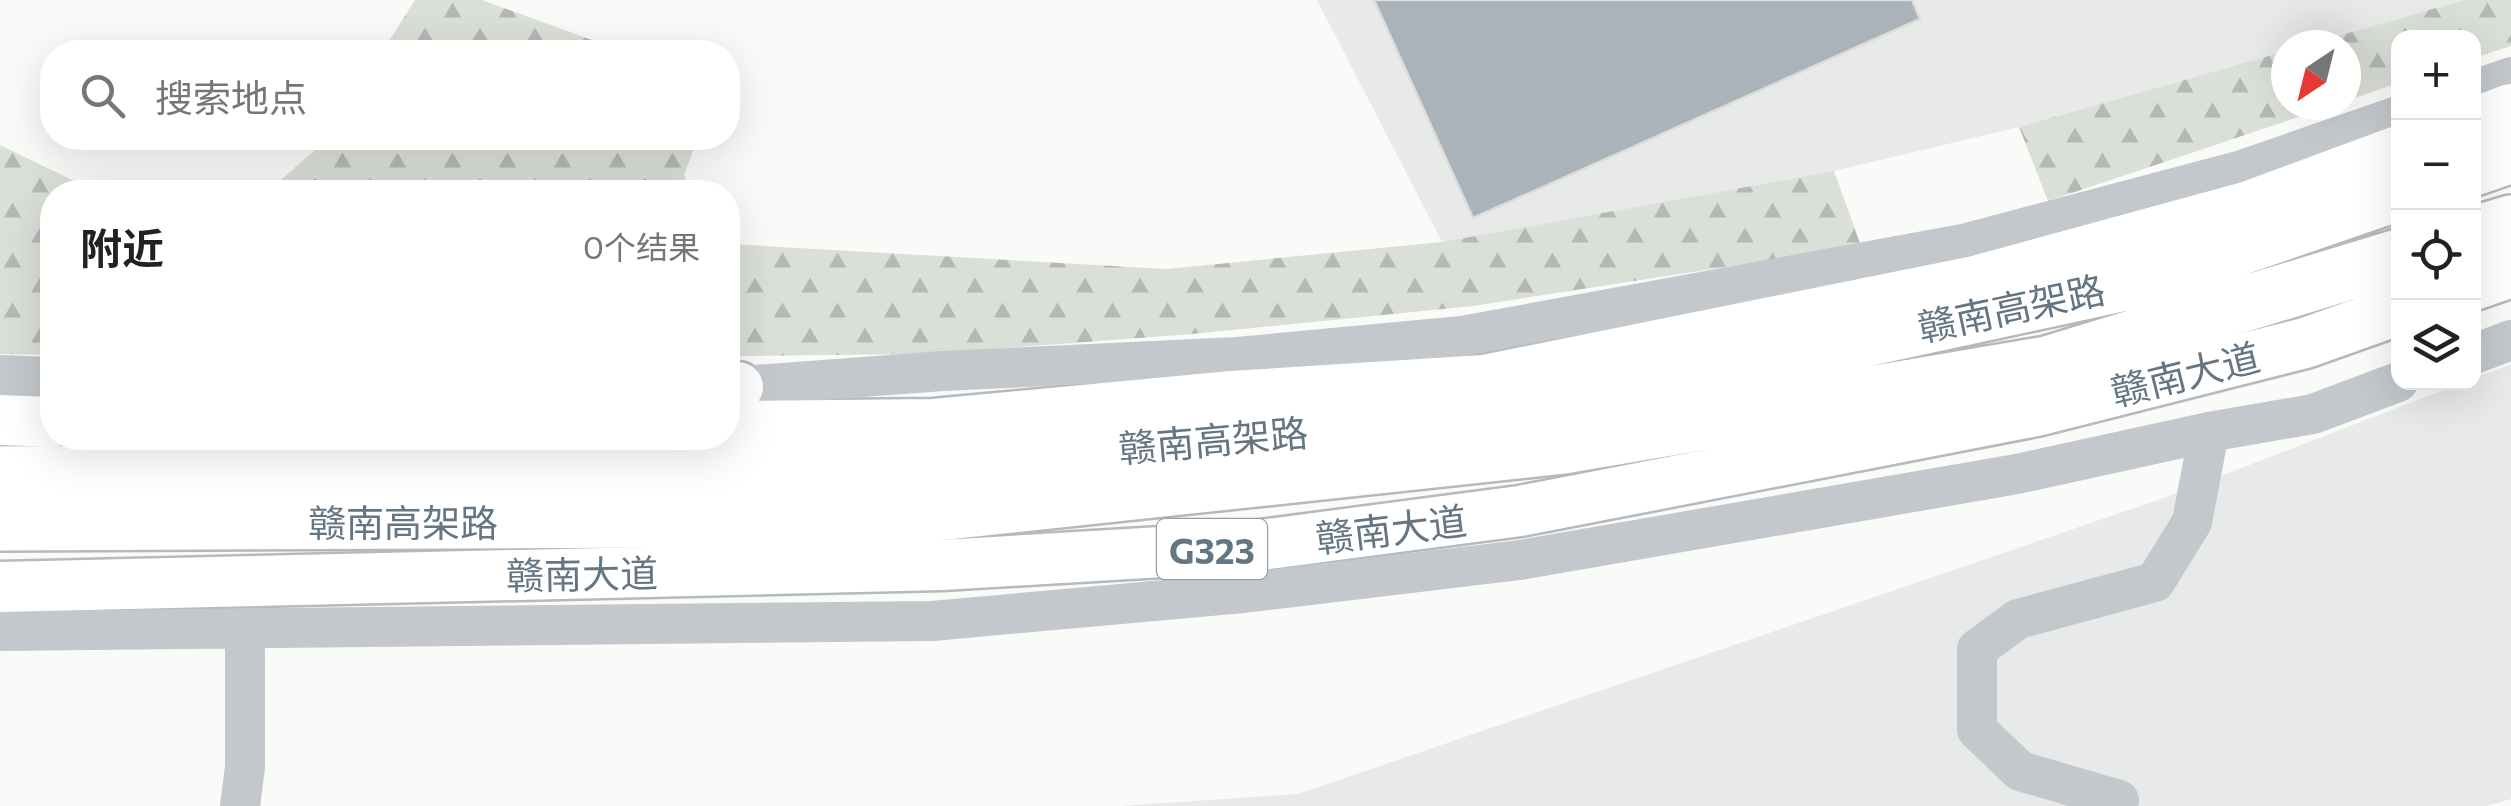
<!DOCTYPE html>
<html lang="zh">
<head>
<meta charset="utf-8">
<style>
  body { margin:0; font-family:Commissioner,"Noto Sans SC",sans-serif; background:#f2f2f2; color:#222 }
  .controls { position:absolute; right:30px; top:30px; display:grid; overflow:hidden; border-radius:20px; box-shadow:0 10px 40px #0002 }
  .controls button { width:90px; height:90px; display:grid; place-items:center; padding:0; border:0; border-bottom:2px solid #e0e0e0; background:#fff; color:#222; font:50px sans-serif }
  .compass { position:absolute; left:2271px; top:30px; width:90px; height:90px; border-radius:50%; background:#fff; box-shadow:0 10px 40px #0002; rotate:215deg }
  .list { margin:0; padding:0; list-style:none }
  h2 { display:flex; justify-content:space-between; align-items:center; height:130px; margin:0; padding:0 40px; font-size:42px }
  h2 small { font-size:32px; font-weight:400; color:#767676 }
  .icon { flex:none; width:55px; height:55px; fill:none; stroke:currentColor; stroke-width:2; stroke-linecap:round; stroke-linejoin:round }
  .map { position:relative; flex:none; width:2511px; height:806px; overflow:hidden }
  .search { position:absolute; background:#fff; box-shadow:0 10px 40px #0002; left:40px; top:40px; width:700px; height:110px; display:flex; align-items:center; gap:25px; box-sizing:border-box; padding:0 35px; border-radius:40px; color:#767676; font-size:38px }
  .panel { position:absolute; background:#fff; box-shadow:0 10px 40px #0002; left:40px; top:180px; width:700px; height:270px; border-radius:40px }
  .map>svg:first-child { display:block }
</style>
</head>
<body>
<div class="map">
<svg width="2511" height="806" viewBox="0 0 2511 806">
  <defs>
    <pattern id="forest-firs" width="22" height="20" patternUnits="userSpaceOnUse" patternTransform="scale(2.5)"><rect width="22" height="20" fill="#dadfd7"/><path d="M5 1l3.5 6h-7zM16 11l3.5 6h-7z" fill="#b4b9b4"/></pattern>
  </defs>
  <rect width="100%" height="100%" fill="#fafaf8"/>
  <!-- built -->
  <path fill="#e8e9e9" d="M1317 0H2464L2306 45H2286V51L2019 127 1834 171 1442 242Z
    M2511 364V799L2487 806H1120L1298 794 2161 499 2462 383 2474 382V378Z"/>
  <!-- forest -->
  <path fill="url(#forest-firs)" d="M415 0H482L625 52H382Z
    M2464 0H2511V46L2474 58V38H2398V83L2346 101V45H2306Z
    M2286 51V105H2334L2048 201 2019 127Z
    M329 138H698L684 175 691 192H257L268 191Z
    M0 145 97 192H52V355L0 354Z
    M1834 171 1861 246 1473 306 1192 334 926 354 728 356V244L1166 269 1442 242Z"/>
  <!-- building -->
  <path fill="#aab3b9" stroke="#dcdcda" stroke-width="2.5" d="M1374 0H1912L1920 19 1473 218Z"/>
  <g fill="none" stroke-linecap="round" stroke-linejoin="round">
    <defs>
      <path id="major" d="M2474 123 2511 109
        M2474 285 2511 272
        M728 389 738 387
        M0 420 52 422
        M728 426 934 424 1232 396 1484 380 1975 281 2249 206 2398 151
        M0 587 942 565 1246 547 1520 511 2036 411 2305 343 2398 310"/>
      <path id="highway" d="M2474 168 2511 155
        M2474 234 2511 223
        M0 474 828 470 1113 449 1556 406 2157 276 2398 193
        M0 523 882 519 1564 446 2047 364 2398 257"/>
    </defs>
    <!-- major casing -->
    <use href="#major" stroke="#b5babe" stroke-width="55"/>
    <!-- highway casing -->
    <use href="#highway" stroke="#b4b9bd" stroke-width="60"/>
    <!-- minor -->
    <path stroke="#c3c8cc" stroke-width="40" d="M2474 90 2511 77
      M2474 354 2511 340
      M0 375 52 377
      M728 387 943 371 1237 357 1462 336 1963 244 2242 170 2398 116
      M0 631 932 621 1243 593 1520 560 2017 474 2209 432 2313 414 2398 382
      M2119 800 2020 771 1977 730V649L2018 619 2155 582 2192 522 2209 432
      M240 806 245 767V630"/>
    <!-- major -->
    <use href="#major" stroke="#fff" stroke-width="50"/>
    <!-- highway -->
    <use href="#highway" stroke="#fff" stroke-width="55"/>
  </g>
  <g text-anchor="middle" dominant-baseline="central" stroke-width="10" stroke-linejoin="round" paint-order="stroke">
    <!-- shield labels -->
    <rect fill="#fff" stroke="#939fa8" stroke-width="2.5" x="1157" y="519" width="110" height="60" rx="8"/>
    <g font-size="35" font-weight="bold" fill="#657683">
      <text x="1212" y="549">G323</text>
    </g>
    <!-- street labels -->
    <g font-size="38" fill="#657683" stroke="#fff">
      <text transform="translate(2011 307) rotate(-12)">赣南高架路</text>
      <text transform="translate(2185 373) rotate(-14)">赣南大道</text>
      <text transform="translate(1213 439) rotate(-5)">赣南高架路</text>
      <text x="403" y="521">赣南高架路</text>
      <text transform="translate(1391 528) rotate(-7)">赣南大道</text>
      <text transform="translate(582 573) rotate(-1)">赣南大道</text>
    </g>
  </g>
</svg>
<div class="controls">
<button>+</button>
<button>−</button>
<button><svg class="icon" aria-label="locate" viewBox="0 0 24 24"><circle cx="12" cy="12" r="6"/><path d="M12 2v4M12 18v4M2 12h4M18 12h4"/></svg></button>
<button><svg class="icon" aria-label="layers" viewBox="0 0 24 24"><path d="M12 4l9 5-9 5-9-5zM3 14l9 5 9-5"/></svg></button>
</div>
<svg class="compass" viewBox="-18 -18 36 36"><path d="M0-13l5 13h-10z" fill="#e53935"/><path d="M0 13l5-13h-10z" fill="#767676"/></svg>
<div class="search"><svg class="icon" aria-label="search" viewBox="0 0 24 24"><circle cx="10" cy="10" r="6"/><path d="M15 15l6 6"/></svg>搜索地点</div>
<section class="panel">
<h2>附近<small>0个结果</small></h2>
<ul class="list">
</ul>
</section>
</div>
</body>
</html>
